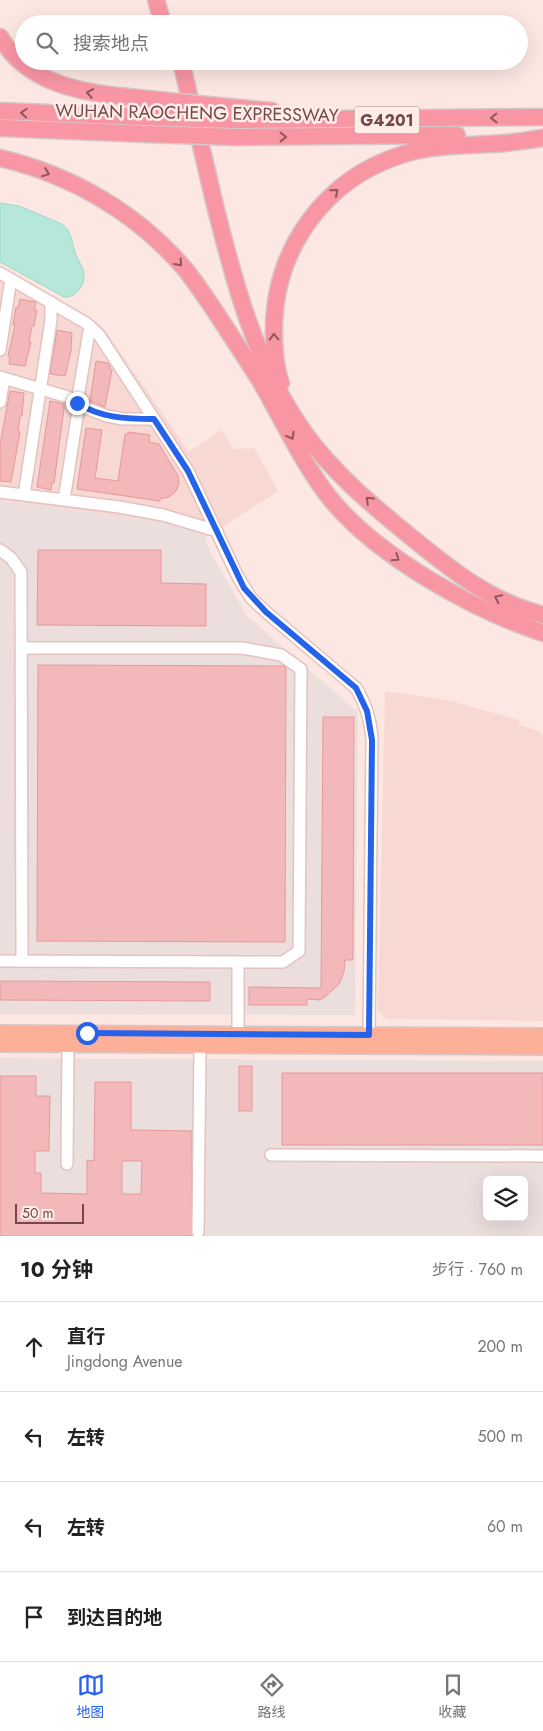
<!DOCTYPE html>
<html lang="zh">
<head>
<meta charset="utf-8">
<style>
  body { margin:0; font-family:Jost,"Noto Sans SC",sans-serif; background:#f2f2f2; color:#222 }
  .controls { position:absolute; right:15px; bottom:15px; display:grid; overflow:hidden; border-radius:8px; box-shadow:0 5px 20px #0002 }
  .controls button { width:45px; height:45px; display:grid; place-items:center; padding:0; border:0; border-bottom:1px solid #e0e0e0; background:#fff; color:#222; font:25px sans-serif }
  .scale { position:absolute; left:15px; bottom:12px; width:69px; box-sizing:border-box; padding-left:5px; border:2px solid #75474a; border-top:0; font-size:14px; line-height:18px; white-space:nowrap; color:#75474a; -webkit-text-stroke:4px #ffede8; paint-order:stroke }
  .stop { position:absolute; width:15px; height:15px; margin:-11px; border:4px solid #2563eb; border-radius:50%; background:#fff }
  .stop.end { background:#2563eb; border-color:#fff; box-shadow:0 1px 5px #0008 }
  .list { margin:0; padding:0; list-style:none }
  h2 { display:flex; justify-content:space-between; align-items:center; height:65px; margin:0; padding:0 20px; font-size:21px }
  h2 small { font-size:16px; font-weight:400; color:#767676 }
  .list li { display:grid; grid-template-columns:32px 1fr auto; gap:15px; align-items:center; box-sizing:border-box; height:90px; padding:0 20px; border-top:1px solid #e0e0e0 }
  .list b { display:block; font-size:19px; white-space:nowrap }
  .list p { margin:0; font-size:16px; white-space:nowrap; color:#767676 }
  .list em { font-size:16px; font-style:normal; color:#767676 }
  .icon { flex:none; width:28px; height:28px; fill:none; stroke:currentColor; stroke-width:2; stroke-linecap:round; stroke-linejoin:round }
  .map { position:relative; flex:none; width:543px; height:1236px; overflow:hidden }
  .search { position:absolute; background:#fff; box-shadow:0 5px 20px #0002; left:15px; right:15px; top:15px; height:55px; display:flex; align-items:center; gap:12px; box-sizing:border-box; padding:0 18px; border-radius:28px; color:#767676; font-size:19px }
  .sheet { height:425px; background:#fff }
  nav { display:flex; justify-content:space-around; align-items:center; box-sizing:border-box; height:70px; border-top:1px solid #e0e0e0; background:#fff; font-size:14px; color:#767676 }
  nav a { display:grid; justify-items:center; gap:2px }
  nav .on { color:#2563eb }
  .map>svg:first-child { display:block }
</style>
</head>
<body>
<div class="map">
<svg width="543" height="1236" viewBox="0 0 543 1236">
  <rect width="100%" height="100%" fill="#fde7e2"/>
  <!-- residential -->
  <path fill="#f7d8d3" d="M0 267 90 317 105 330 189 452 221 430 234 449 254 448 278 491 205 538 193 530 159 522 0 500Z
    M385 691 447 700 519 720 518 725 539 731 543 736V1021L387 1019 378 1011Z"/>
  <!-- industrial -->
  <path fill="#ecdedd" fill-rule="evenodd" d="M0 500 159 522 193 530 205 538 212 555 247 616 358 712 355 1015 0 1014Z
    M0 1058 543 1061V1236H0ZM487 1180H524V1217H487Z"/>
  <!-- water -->
  <path fill="#b6e7da" stroke="#9cd9ca" d="M0 203 19 206 62 224C72 231 72 244 76 255 78 260 81 264 83 269 87 282 78 298 64 297L0 262Z"/>
  <!-- building -->
  <path fill="#f3b8b9" stroke="#e6989a" fill-rule="evenodd" d="M20 299 36 302 34 310H37L34 326H32L29 342H31L25 366 9 364 10 356H8L15 325H13L16 307 18 308Z
    M57 330 72 333 71 351 65 376 50 374Z
    M96 361 108 363 110 366V370H112L105 407 90 401Z
    M10 391 24 393 22 416H20L18 431 20 432 11 482 0 481V444Z
    M50 401 64 404V409L54 483H52L51 490 37 487Z
    M86 428 102 430 95 478 118 481 125 434H128V432L150 435 149 442 159 444 178 476 179 484 176 491 169 497 160 499V501L77 489Z
    M38 550H161V583L206 584V626L37 625Z
    M38 665 284 666 286 668 285 942 37 941Z
    M323 717H354L353 960H345L344 972 339 984 325 997 320 1000 307 999V1005H249V987L321 988Z
    M0 981 210 982V1001L0 1000Z
    M239 1066H252V1111H239Z
    M282 1073H543V1145H282Z
    M0 1076H36V1096H50L49 1151H35V1173H41V1193L87 1194V1160L94 1161 95 1082H131V1130L192 1131V1236H0ZM122 1161H142L141 1194H122Z"/>
  <g fill="none" stroke-linecap="round" stroke-linejoin="round">
    <defs>
      <path id="minor" d="M0 273 86 323 99 335 188 471 238 577 251 598 266 612 356 688C366 704 371 721 372 740L369 1035
        M0 350 11 279
        M0 377 68 397 86 408 107 416 123 419H154
        M0 402 4 378
        M77 403 90 326
        M0 492 119 507 163 515 217 531
        M24 495 51 320V302
        M64 500 79 404
        M0 550 11 558 21 572 22 961
        M0 961 283 962 299 951 301 669 281 655 242 648H22
        M238 962V1034
        M271 1155 543 1156
        M67 1164 68 1044
        M198 1232 200 1045"/>
      <path id="major" d="M0 1033 543 1036
        M0 1044 543 1047"/>
      <path id="highway" d="M156 0 163 24
        M0 37C30 87 86 93 138 98
        M181 61C192 108 203 154 214 201 234 282 255 363 304 432 332 472 373 506 411 537 453 571 489 601 543 615
        M229 107 272 111
        M0 111 143 117
        M232 120 543 117
        M0 128 147 134
        M235 137 457 135
        M0 158C72 175 137 213 185 269 200 288 213 308 226 328 237 345 248 362 259 379 283 420 303 465 333 502 381 558 473 610 543 633
        M281 383C275 367 274 347 274 330 274 249 325 178 404 154 436 144 471 146 505 143 518 142 530 140 543 138"/>
    </defs>
    <!-- minor casing -->
    <use href="#minor" stroke="#e3c2c0" stroke-width="14"/>
    <!-- major casing -->
    <use href="#major" stroke="#d6c8c9" stroke-width="18"/>
    <!-- highway casing -->
    <use href="#highway" stroke="#d6c8c9" stroke-width="19"/>
    <!-- minor -->
    <use href="#minor" stroke="#fff" stroke-width="11"/>
    <!-- major -->
    <use href="#major" stroke="#feaf98" stroke-width="15"/>
    <!-- highway -->
    <use href="#highway" stroke="#f996a4" stroke-width="16"/>
    <defs>
      <path id="highway-bridge" d="M138 98 229 107
        M143 117 232 120
        M147 134 235 137"/>
    </defs>
    <!-- highway-bridge casing -->
    <use href="#highway-bridge" stroke="#d6c8c9" stroke-width="19" stroke-linecap="butt"/>
    <!-- highway-bridge -->
    <use href="#highway-bridge" stroke="#f996a4" stroke-width="16"/>
  </g>
  <!-- one-way arrows -->
  <defs><path id="oneway-chevron" d="M-2-3.5L2.5 0L-2 3.5" fill="none" stroke-width="1.6" stroke-linecap="round" stroke-linejoin="round" transform="scale(1.25)"/></defs>
  <g stroke="#8f575c">
    <use href="#oneway-chevron" transform="translate(90 93) rotate(-170)"/>
    <use href="#oneway-chevron" transform="translate(24 113) rotate(-177)"/>
    <use href="#oneway-chevron" transform="translate(494 118) rotate(179)"/>
    <use href="#oneway-chevron" transform="translate(283 137)"/>
    <use href="#oneway-chevron" transform="translate(46 173) rotate(21)"/>
    <use href="#oneway-chevron" transform="translate(335 192) rotate(-41)"/>
    <use href="#oneway-chevron" transform="translate(179 263) rotate(48)"/>
    <use href="#oneway-chevron" transform="translate(274 337) rotate(-92)"/>
    <use href="#oneway-chevron" transform="translate(291 436) rotate(61)"/>
    <use href="#oneway-chevron" transform="translate(369 500) rotate(-137)"/>
    <use href="#oneway-chevron" transform="translate(396 558) rotate(34)"/>
    <use href="#oneway-chevron" transform="translate(498 598) rotate(-154)"/>
  </g>
  <g fill="none" stroke-linecap="round" stroke-linejoin="round">
    <!-- route -->
    <path stroke="#2563eb" stroke-width="6" d="M77 403C101 418 126 419 154 419L188 471 244 588 266 612 356 688 367 711 372 740 369 1035 87 1033"/>
  </g>
  <g text-anchor="middle" dominant-baseline="central" stroke-width="5" stroke-linejoin="round" paint-order="stroke">
    <!-- shield labels -->
    <rect fill="#ffede8" stroke="#9e7979" stroke-width="1" x="354.5" y="106.5" width="65" height="27" rx="4"/>
    <g font-size="16" font-weight="bold" fill="#75474a">
      <text x="387" y="120">G4201</text>
    </g>
    <!-- street labels -->
    <g font-size="18" fill="#75474a" stroke="#ffede8">
      <text transform="translate(197 113) rotate(1)">WUHAN RAOCHENG EXPRESSWAY</text>
    </g>
  </g>
</svg>
<div class="controls">
<button><svg class="icon" aria-label="layers" viewBox="0 0 24 24"><path d="M12 4l9 5-9 5-9-5zM3 14l9 5 9-5"/></svg></button>
</div>
<div class="scale">50 m</div>
<div class="stop" style="left:87px;top:1033px"></div>
<div class="stop end" style="left:77px;top:403px"></div>
<div class="search"><svg class="icon" aria-label="search" viewBox="0 0 24 24"><circle cx="10" cy="10" r="6"/><path d="M15 15l6 6"/></svg>搜索地点</div>
</div>
<section class="sheet">
<h2>10 分钟<small>步行 · 760 m</small></h2>
<ul class="list">
<li><svg class="icon" aria-label="ahead" viewBox="0 0 24 24"><path d="M12 20V5M6 11l6-6 6 6"/></svg><div><b>直行</b><p>Jingdong Avenue</p></div><em>200 m</em></li>
<li><svg class="icon" aria-label="left" viewBox="0 0 24 24"><path d="M17 20v-9H6M10 6l-5 5 5 5"/></svg><div><b>左转</b></div><em>500 m</em></li>
<li><svg class="icon" aria-label="left" viewBox="0 0 24 24"><path d="M17 20v-9H6M10 6l-5 5 5 5"/></svg><div><b>左转</b></div><em>60 m</em></li>
<li><svg class="icon" aria-label="arrive" viewBox="0 0 24 24"><path d="M6 21V4h12l-3 4 3 4H6"/></svg><div><b>到达目的地</b></div></li>
</ul>
</section>
<nav>
<a class="on"><svg class="icon" aria-label="map" viewBox="0 0 24 24"><path d="M3 6l6-2 6 2 6-2v14l-6 2-6-2-6 2zM9 4v14M15 6v14"/></svg>地图</a>
<a><svg class="icon" aria-label="directions" viewBox="0 0 24 24"><path d="M12 3l9 9-9 9-9-9zM9 14v-3h6M13 9l2 2-2 2"/></svg>路线</a>
<a><svg class="icon" aria-label="saved" viewBox="0 0 24 24"><path d="M7 4h10v16l-5-4-5 4z"/></svg>收藏</a>
</nav>
</body>
</html>
